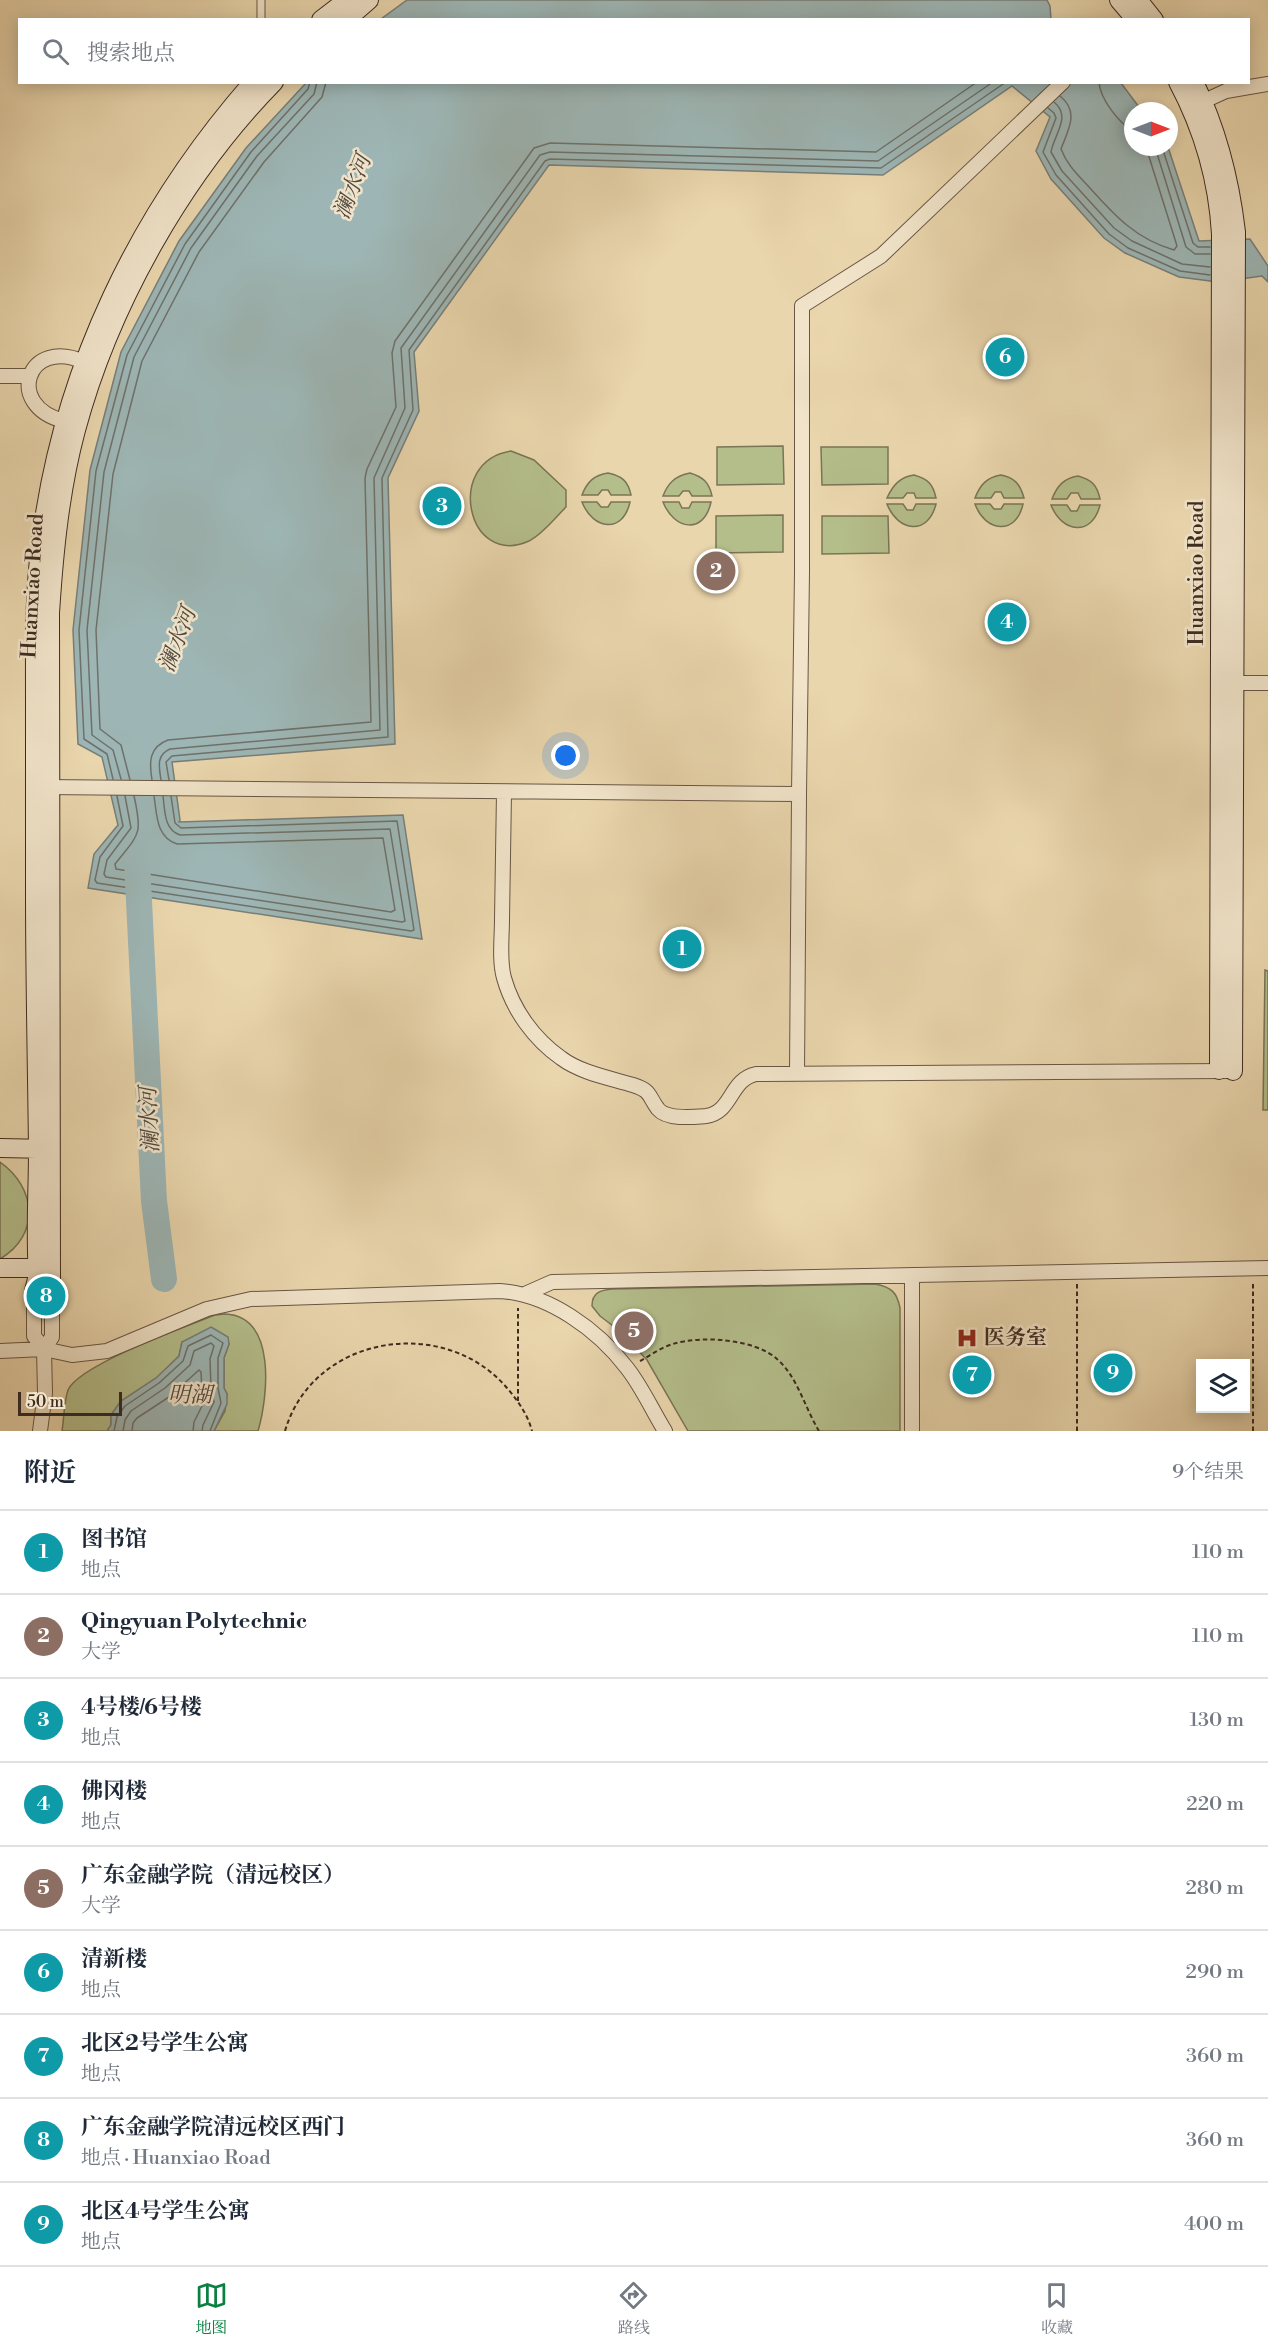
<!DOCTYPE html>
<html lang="zh">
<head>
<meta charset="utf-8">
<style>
  body { margin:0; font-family:"Libre Bodoni","Noto Serif SC",serif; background:#f6f6f7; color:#1f2937 }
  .controls { position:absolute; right:18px; bottom:18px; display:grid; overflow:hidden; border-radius:0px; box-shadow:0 3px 15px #0003 }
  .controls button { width:54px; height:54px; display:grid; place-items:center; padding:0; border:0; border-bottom:2px solid #e0e1e3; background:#fff; color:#1f2937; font:30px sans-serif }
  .compass { position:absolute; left:1124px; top:102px; width:54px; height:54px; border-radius:50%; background:#fff; box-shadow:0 3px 15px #0003; rotate:90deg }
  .scale { position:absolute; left:18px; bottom:15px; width:104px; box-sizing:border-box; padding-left:6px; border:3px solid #3e2c21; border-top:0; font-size:16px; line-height:21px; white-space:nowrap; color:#3e2c21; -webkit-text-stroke:4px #f1e4ca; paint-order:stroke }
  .you { position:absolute; left:566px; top:756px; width:21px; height:21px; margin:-15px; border:4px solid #fff; border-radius:50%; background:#1a73e8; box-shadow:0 0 0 9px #1a73e833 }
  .badge { display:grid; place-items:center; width:39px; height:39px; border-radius:50%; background:#0b8043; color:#fff; font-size:20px; font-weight:700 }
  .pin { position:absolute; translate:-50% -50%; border:3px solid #fff; box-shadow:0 2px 6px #0006 }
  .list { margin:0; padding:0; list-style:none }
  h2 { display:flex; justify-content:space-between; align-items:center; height:78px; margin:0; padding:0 24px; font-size:26px }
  h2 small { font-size:20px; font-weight:400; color:#747a83 }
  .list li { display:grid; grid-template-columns:39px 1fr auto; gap:18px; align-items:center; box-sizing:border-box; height:84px; padding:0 24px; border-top:2px solid #e0e1e3 }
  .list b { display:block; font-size:22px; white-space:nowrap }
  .list p { margin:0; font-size:20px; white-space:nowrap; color:#747a83 }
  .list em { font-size:20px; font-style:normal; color:#747a83 }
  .icon { flex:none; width:33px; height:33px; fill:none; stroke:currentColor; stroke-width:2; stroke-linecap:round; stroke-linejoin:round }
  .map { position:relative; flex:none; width:1268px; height:1431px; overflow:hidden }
  .search { position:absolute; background:#fff; box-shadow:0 3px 15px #0003; left:18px; right:18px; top:18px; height:66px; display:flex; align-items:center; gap:15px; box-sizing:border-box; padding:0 21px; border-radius:0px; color:#747a83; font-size:22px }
  .sheet { height:834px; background:#fff }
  nav { display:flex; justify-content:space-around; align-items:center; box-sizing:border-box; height:84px; border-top:2px solid #e0e1e3; background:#fff; font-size:16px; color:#747a83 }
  nav a { display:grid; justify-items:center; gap:3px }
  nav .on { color:#0b8043 }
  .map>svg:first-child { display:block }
</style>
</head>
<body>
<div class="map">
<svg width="1268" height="1431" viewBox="0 0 1268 1431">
  <rect width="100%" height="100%" fill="#ead6ad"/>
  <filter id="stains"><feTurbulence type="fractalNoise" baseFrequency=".00333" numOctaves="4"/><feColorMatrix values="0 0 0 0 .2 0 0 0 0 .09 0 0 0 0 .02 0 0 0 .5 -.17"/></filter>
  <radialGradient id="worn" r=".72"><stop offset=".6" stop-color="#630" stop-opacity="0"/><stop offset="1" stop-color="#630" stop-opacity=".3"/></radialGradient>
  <!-- green -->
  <path fill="#b4be8b" stroke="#797556" stroke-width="1.5" d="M783 446 784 484 717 485V447Z
    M821 447H888V484L822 485Z
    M511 451 534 460 566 490V507C555 518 543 534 529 541 467 569 444 461 511 451Z
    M608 473C622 476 628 481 631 495H611L608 490H602L598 495H582C587 482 594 475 608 473Z
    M690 473C703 477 709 482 712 496H692L689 491H683L679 496H663C668 483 675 476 690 473Z
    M914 475C928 479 933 484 936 498H916L914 493H907L903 498H887C893 485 900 477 914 475Z
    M1001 475C1015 478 1020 484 1024 498H1004L1001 492H995L991 498H975C980 485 987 477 1001 475Z
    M1078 476C1092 480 1097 485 1100 499H1081L1078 493H1071L1067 499H1052C1057 486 1064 478 1078 476Z
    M582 502H597L601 507H608L611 502H630C623 534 593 530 582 502Z
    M663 502H679L682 508H689L692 502H711C704 535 674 530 663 502Z
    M887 504H903L907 510H913L916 504H936C928 536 898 532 887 504Z
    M975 504H990L994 509H1001L1004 504H1023C1016 536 985 532 975 504Z
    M1051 505H1067L1071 511H1077L1080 505H1100C1092 537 1062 533 1051 505Z
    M783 515V552L716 553V516Z
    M822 516H888L889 553 822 554Z
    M1265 970 1268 971V1110H1263Z
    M0 1162C36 1187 41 1235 0 1259Z
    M875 1284C891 1287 897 1292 900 1308V1431H688L647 1360 621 1332 600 1316 592 1306C592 1292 601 1290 613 1289Z
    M225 1314C277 1316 268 1397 258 1431H214L225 1411 227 1394 224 1388V1358L229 1344 182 1342 179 1356 156 1379 121 1401 111 1415V1425L107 1431H62C64 1418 64 1402 68 1390 79 1365 187 1326 215 1315Z"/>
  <!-- water -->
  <path fill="#9db6b5" stroke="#777f7a" stroke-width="1.5" d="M407 0H1047L1050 6 1051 19H381Z
    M306 83H1121L1142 111H1133V147H1168L1199 241 1250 239 1268 266V282L1262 276 1218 282 1179 277 1125 253 1104 238 1051 179 1036 151 1050 117 1012 86 883 175 549 165 414 352 419 411 388 478 395 744 172 762 180 820 179 822 403 815 422 939 88 888 94 854 118 825 102 757 78 744 73 630 90 470 121 352 179 241 246 148Z
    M211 1327 228 1337 229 1344 224 1358V1388L227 1394V1404L214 1431H107L111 1425V1415L121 1401 156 1378 179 1356 182 1342Z"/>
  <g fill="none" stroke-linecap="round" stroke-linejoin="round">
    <!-- shore -->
    <path stroke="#6e716b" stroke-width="1.5" d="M1099 82C1100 99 1119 123 1133 131
      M1060 96C1080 112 1068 130 1061 149 1067 165 1078 175 1089 187 1115 216 1136 239 1174 250L1177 246 1146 147
      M1054 102C1072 117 1054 134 1051 152L1062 171 1114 228 1132 241 1182 264 1210 267
      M1048 108 1054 113 1056 118 1043 152 1056 175 1109 234 1128 248 1180 271 1210 275
      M1155 147 1186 247 1195 254H1210
      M1162 147 1193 243 1198 247H1210
      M113 779 107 754 84 739 79 630 96 471 127 355 185 244 251 152 308 89 310 82
      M121 779 113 750 92 735 87 630 104 472 134 357 191 248 257 156 314 94 317 82
      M130 780 121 745 100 729 96 630 113 474 142 361 199 252 264 162 322 97 326 82
      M152 780C149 762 149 747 168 740L371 722 365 478 367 469 396 407 392 353 395 341 534 148 550 143 876 152 977 82
      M161 780C159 767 156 755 170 749L380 730 374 478 405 408 401 348 540 155 550 152 878 161 993 82
      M169 780 166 762 172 756 388 737 382 478 413 410 409 350 545 161 550 159 881 168 1006 82
      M117 796 123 826 100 857 95 880 97 883 411 931 414 930 397 821 181 828 175 823 171 796
      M125 796 131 828 107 860 104 874 106 877 402 922 405 921 390 829 180 835C164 830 165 811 163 796
      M134 796C143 835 139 834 115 864L116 869 391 912 395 910 383 838 177 844C156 837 157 815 154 796
      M114 1431 117 1417 125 1406 159 1383 183 1361 188 1346 211 1335 223 1343 218 1358V1388L221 1403 210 1431
      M123 1431 125 1420 131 1411 165 1388 190 1365 194 1351 211 1343 214 1346 210 1359 211 1389 214 1402 203 1425 202 1431
      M132 1431 133 1423 137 1418 169 1397 199 1370 201 1372 202 1391 205 1400 194 1422 193 1431"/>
    <!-- river -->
    <path stroke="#9db6b5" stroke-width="26" d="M137 861 154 1201 164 1279"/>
    <defs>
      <path id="lane" d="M261 20V0"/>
      <path id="street" d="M1202 102 1226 91 1268 84
        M0 376H30
        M64 421C4 406 27 336 84 362
        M1227 683H1268
        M43 787 799 794 797 1074
        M504 792C503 834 503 877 502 919 502 938 499 960 504 978 513 1010 534 1039 561 1058 581 1073 610 1078 633 1085 652 1091 648 1096 658 1109 667 1120 694 1117 706 1116 733 1112 729 1080 756 1074L1228 1071
        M799 794 802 572V306L881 256 1063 82
        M912 1275V1431
        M525 1294 552 1282 1268 1268
        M34 1301V1336L44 1349 52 1337V1301
        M0 1351 44 1349 72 1355 107 1351 207 1309 251 1299 500 1291C549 1294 598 1330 627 1368 642 1387 652 1410 665 1431
        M40 1431 45 1393 44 1349"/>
      <path id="secondary" d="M1119 0 1136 20
        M1138 0 1154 20
        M321 20 347 0
        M346 20 369 0
        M1178 82C1203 129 1218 181 1221 234L1219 1070
        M1194 82C1217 129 1230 181 1236 232L1233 1071
        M0 1148 49 1149
        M0 1268H37L48 1262
        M34 1291 38 1275C35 1234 38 1191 38 1150 37 1064 35 978 35 893 35 828 35 763 35 698 35 646 34 594 41 542 62 370 139 212 253 82
        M51 1291 50 613C54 551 60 490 76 430 110 304 183 175 274 82"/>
    </defs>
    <!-- lane casing -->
    <use href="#lane" stroke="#695644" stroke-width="9"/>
    <!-- street casing -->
    <use href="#street" stroke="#695644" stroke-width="16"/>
    <!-- secondary casing -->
    <use href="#secondary" stroke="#3e2c21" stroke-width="20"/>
    <!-- path -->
    <path stroke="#3e2c21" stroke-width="2" stroke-dasharray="4.5 3" stroke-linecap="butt" d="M640 1361C651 1355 662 1347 673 1344 701 1335 755 1339 777 1359 797 1376 805 1408 819 1431
      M518 1401V1308
      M285 1431C313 1335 444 1314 507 1388 518 1401 528 1415 532 1431
      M1077 1431V1284
      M1253 1431V1281"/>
    <!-- lane -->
    <use href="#lane" stroke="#f1e4ca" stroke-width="7"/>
    <!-- street -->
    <use href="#street" stroke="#f1e4ca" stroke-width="14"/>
    <!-- secondary -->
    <use href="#secondary" stroke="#f1e4ca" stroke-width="18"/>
  </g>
  <!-- icons -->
  <defs>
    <symbol id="hospital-bare" viewBox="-9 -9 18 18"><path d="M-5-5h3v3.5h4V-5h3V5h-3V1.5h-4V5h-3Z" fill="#8f2418" stroke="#f1e4ca" stroke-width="2.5" paint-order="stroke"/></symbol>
  </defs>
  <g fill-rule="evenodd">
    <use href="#hospital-bare" x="952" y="1323" width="30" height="30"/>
  </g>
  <g text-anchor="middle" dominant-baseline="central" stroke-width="5" stroke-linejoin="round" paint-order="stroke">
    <!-- street labels -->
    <g font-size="21" fill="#3e2c21" stroke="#f1e4ca">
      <text transform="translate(1197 573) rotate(-90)">Huanxiao Road</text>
      <text transform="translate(33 586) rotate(-87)">Huanxiao Road</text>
    </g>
    <!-- poi labels -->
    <g font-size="21" font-weight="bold" fill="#3e2c21" stroke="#f1e4ca" text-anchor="start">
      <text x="984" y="1338">医务室</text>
    </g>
    <!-- water labels -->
    <g font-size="22" font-style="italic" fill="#51483f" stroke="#f1e4ca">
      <text transform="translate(353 187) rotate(-69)">澜水河</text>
      <text transform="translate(178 640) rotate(-69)">澜水河</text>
      <text transform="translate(150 1120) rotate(-93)">澜水河</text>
      <text x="190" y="1395">明湖</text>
    </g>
  </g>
  <rect width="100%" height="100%" filter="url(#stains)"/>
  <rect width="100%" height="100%" fill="url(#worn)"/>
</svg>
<div class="controls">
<button><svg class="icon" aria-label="layers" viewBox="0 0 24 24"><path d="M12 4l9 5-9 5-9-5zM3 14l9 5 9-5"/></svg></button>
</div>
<svg class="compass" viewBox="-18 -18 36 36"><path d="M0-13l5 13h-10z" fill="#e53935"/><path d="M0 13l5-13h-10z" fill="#747a83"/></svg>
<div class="scale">50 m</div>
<div class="you"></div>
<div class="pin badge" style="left:682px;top:949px;background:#0f9aa8">1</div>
<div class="pin badge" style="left:716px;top:571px;background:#8d6e63">2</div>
<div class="pin badge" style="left:442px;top:506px;background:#0f9aa8">3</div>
<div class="pin badge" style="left:1007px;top:622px;background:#0f9aa8">4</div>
<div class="pin badge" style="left:634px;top:1331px;background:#8d6e63">5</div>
<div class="pin badge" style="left:1005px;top:357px;background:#0f9aa8">6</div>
<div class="pin badge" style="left:972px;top:1375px;background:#0f9aa8">7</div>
<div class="pin badge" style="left:46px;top:1296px;background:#0f9aa8">8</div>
<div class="pin badge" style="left:1113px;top:1373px;background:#0f9aa8">9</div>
<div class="search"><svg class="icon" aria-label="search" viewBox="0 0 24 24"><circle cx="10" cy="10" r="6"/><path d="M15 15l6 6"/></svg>搜索地点</div>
</div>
<section class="sheet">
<h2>附近<small>9个结果</small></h2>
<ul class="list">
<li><span class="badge" style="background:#0f9aa8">1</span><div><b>图书馆</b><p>地点</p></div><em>110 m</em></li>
<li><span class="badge" style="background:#8d6e63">2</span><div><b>Qingyuan Polytechnic</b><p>大学</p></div><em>110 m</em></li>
<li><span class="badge" style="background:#0f9aa8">3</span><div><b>4号楼/6号楼</b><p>地点</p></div><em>130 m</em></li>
<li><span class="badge" style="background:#0f9aa8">4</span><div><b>佛冈楼</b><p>地点</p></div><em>220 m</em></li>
<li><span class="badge" style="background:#8d6e63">5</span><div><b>广东金融学院（清远校区）</b><p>大学</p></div><em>280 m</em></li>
<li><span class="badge" style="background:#0f9aa8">6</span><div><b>清新楼</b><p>地点</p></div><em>290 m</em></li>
<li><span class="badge" style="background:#0f9aa8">7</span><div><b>北区2号学生公寓</b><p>地点</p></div><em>360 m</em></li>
<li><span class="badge" style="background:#0f9aa8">8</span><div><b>广东金融学院清远校区西门</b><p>地点 · Huanxiao Road</p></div><em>360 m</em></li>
<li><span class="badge" style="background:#0f9aa8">9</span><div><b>北区4号学生公寓</b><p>地点</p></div><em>400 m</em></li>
</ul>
</section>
<nav>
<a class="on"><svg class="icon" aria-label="map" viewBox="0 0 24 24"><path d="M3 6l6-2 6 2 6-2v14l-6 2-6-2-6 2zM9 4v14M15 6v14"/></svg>地图</a>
<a><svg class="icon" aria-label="directions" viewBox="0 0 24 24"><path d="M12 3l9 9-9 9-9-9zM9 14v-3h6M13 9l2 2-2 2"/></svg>路线</a>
<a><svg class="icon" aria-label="saved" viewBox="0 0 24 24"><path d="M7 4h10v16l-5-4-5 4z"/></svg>收藏</a>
</nav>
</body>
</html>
